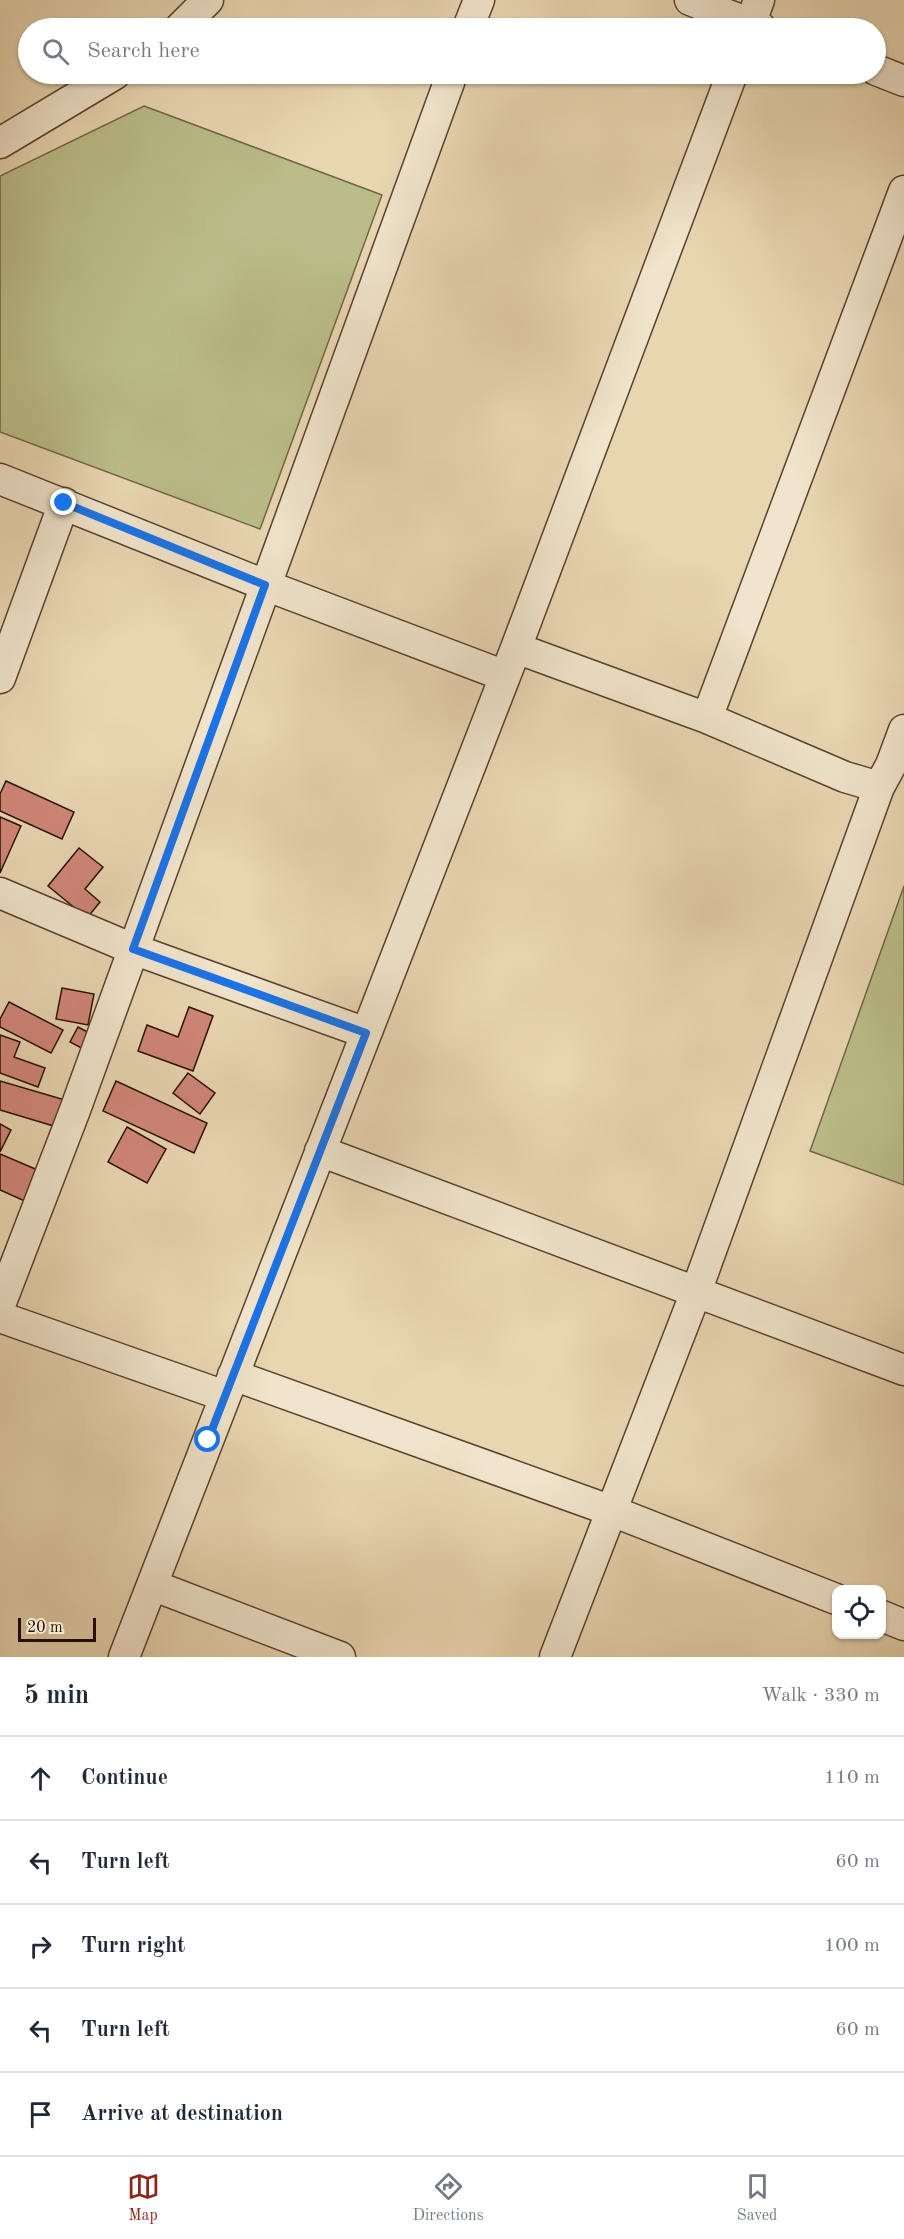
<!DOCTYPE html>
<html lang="en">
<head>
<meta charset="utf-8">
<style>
  body { margin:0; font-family:"Old Standard TT",serif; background:#f6f6f7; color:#1f2937 }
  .controls { position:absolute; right:18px; bottom:18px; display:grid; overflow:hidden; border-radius:12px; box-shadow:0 2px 4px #0004 }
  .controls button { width:54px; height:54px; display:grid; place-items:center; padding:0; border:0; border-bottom:2px solid #e0e1e3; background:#fff; color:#1f2937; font:30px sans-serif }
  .scale { position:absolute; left:18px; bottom:15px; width:78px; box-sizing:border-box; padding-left:6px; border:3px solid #290e03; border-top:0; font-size:16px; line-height:21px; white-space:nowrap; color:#290e03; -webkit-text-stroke:4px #f0e4cc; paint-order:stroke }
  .stop { position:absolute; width:18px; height:18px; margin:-14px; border:4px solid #1a73e8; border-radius:50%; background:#fff }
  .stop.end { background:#1a73e8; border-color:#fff; box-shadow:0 2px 6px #0008 }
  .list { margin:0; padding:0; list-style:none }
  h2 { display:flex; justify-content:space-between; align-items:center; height:78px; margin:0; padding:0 24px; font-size:26px }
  h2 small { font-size:20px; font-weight:400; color:#747a83 }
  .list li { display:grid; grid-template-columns:39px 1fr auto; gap:18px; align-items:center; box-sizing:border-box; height:84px; padding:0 24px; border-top:2px solid #e0e1e3 }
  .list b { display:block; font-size:22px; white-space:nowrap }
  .list em { font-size:20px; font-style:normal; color:#747a83 }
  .icon { flex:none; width:33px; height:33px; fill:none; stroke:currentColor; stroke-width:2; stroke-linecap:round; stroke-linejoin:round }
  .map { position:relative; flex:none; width:904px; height:1657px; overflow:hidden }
  .search { position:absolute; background:#fff; box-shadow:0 2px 4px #0004; left:18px; right:18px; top:18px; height:66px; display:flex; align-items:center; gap:15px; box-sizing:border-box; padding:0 21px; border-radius:33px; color:#747a83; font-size:22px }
  .sheet { height:498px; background:#fff }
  nav { display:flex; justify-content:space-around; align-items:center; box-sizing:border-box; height:84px; border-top:2px solid #e0e1e3; background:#fff; font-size:16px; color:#747a83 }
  nav a { display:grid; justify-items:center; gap:3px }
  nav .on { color:#8f2418 }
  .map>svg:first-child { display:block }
</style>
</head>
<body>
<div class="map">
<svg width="904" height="1657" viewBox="0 0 904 1657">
  <rect width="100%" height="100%" fill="#e8d6b1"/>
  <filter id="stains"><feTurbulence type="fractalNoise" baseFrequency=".00333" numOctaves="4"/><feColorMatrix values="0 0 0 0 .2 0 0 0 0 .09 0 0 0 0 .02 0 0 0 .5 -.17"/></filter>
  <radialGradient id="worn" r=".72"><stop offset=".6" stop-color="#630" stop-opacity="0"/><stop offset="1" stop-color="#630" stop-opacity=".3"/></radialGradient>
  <!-- green -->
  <path fill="#babd89" stroke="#726646" stroke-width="1.5" d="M144 106 382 195 260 529 0 432V176Z
    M904 886V1185L810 1151Z"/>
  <!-- building -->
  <path fill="#d08679" stroke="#290e03" stroke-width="1.5" d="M6 781 74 812 62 839 0 811V794Z
    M0 817 21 826 0 873Z
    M79 848 103 867 85 889 100 902 87 918 48 886Z
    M62 988 94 994 88 1025 56 1019Z
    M9 1002 63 1030 51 1053 0 1027V1019Z
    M189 1007 213 1016 193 1071 138 1051 147 1025 178 1037Z
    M78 1027 97 1037 89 1052 70 1042Z
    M0 1035 20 1042 14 1057 45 1068 38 1087 0 1073Z
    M188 1073 215 1093 200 1114 173 1093Z
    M0 1081 65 1100 57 1127 0 1110Z
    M116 1081 207 1123 194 1153 103 1111Z
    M0 1124 11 1130 0 1152Z
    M127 1127 166 1149 147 1183 108 1162Z
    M0 1154 40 1171 27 1202 0 1190Z"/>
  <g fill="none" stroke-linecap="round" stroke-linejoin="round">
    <defs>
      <path id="minor" d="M690 0 761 28
        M180 28 208 0
        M468 28 479 0
        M749 28 759 0
        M876 70 904 81
        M0 143 115 74
        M0 479 265 585 505 676
        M516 648 707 718 845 777 879 787 891 765 904 730
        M0 678 64 503
        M707 718 904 191
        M0 893 133 949 366 1033
        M320 1151 904 1370
        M0 1305 75 1110 452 74
        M0 1317 225 1396
        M233 1375 612 1511 836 1599
        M152 1585 340 1657
        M882 1616 904 1625
        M124 1657 516 648 732 74
        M555 1657 696 1292 879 787"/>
    </defs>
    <!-- minor casing -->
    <use href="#minor" stroke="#59402e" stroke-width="33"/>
    <!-- minor -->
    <use href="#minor" stroke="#f0e4cc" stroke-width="30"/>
  </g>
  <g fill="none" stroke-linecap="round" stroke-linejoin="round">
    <!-- route -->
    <path stroke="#1a73e8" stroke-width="8" d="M64 503 265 585 133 949 366 1033 208 1440"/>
  </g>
  <rect width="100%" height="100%" filter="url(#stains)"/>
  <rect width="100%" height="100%" fill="url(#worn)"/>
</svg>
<div class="controls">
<button><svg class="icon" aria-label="locate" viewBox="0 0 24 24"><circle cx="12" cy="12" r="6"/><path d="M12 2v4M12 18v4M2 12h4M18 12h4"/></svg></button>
</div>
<div class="scale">20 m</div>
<div class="stop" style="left:208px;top:1440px"></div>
<div class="stop end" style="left:64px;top:503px"></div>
<div class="search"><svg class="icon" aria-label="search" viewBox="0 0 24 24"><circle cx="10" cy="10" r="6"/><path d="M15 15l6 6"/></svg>Search here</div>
</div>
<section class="sheet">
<h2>5 min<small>Walk · 330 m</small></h2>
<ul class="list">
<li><svg class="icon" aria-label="ahead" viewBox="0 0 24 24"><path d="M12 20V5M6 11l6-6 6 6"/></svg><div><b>Continue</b></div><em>110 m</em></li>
<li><svg class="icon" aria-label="left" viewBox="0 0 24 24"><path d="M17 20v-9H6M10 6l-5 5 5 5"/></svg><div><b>Turn left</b></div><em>60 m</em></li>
<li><svg class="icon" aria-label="right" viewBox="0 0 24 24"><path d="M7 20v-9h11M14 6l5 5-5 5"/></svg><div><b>Turn right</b></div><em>100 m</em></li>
<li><svg class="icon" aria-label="left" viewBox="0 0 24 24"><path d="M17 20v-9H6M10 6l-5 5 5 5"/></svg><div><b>Turn left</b></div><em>60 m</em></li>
<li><svg class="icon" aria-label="arrive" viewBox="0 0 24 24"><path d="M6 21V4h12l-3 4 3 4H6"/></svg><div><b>Arrive at destination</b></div></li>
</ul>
</section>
<nav>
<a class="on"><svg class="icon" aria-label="map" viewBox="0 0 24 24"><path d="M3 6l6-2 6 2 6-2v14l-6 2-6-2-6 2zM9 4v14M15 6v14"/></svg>Map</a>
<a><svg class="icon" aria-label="directions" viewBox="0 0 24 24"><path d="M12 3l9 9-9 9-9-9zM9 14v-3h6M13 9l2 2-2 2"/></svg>Directions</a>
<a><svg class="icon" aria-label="saved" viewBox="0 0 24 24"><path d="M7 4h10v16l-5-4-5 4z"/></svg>Saved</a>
</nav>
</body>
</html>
